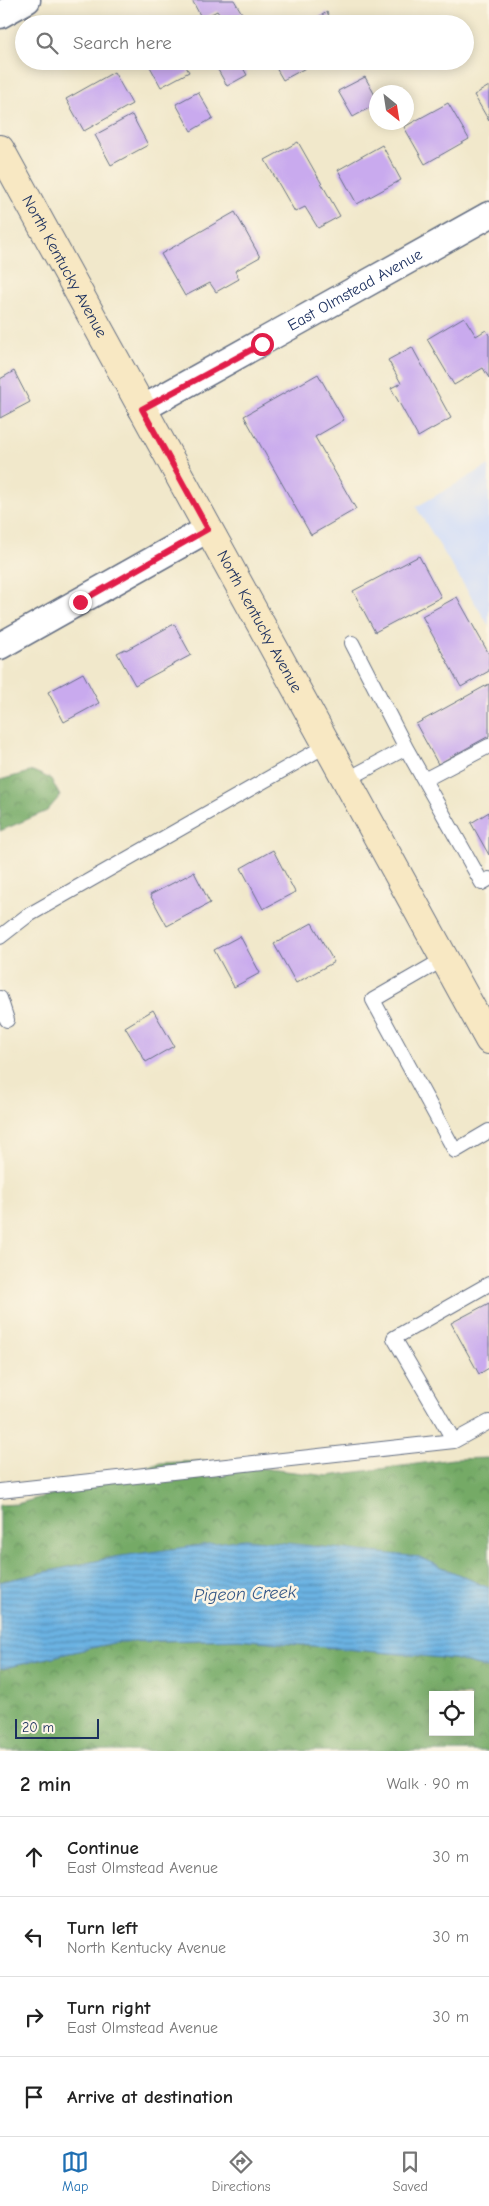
<!DOCTYPE html>
<html lang="en">
<head>
<meta charset="utf-8">
<style>
  body { margin:0; font-family:"Comic Neue",sans-serif; background:#f2f2f2; color:#222 }
  .controls { position:absolute; right:15px; bottom:15px; display:grid; overflow:hidden; border-radius:0px; box-shadow:0 2px 12px #0003 }
  .controls button { width:45px; height:45px; display:grid; place-items:center; padding:0; border:0; border-bottom:1px solid #e0e0e0; background:#fff; color:#222; font:25px sans-serif }
  .compass { position:absolute; left:369px; top:85px; width:45px; height:45px; border-radius:50%; background:#fff; box-shadow:0 2px 12px #0003; rotate:150deg }
  .scale { position:absolute; left:15px; bottom:12px; width:84px; box-sizing:border-box; padding-left:5px; border:2px solid #1b2f5e; border-top:0; font-size:14px; line-height:18px; white-space:nowrap; color:#1b2f5e; -webkit-text-stroke:4px #fcf5e5; paint-order:stroke }
  .stop { position:absolute; width:15px; height:15px; margin:-11px; border:4px solid #e11d48; border-radius:50%; background:#fff }
  .stop.end { background:#e11d48; border-color:#fff; box-shadow:0 1px 5px #0008 }
  .list { margin:0; padding:0; list-style:none }
  h2 { display:flex; justify-content:space-between; align-items:center; height:65px; margin:0; padding:0 20px; font-size:21px }
  h2 small { font-size:16px; font-weight:400; color:#767676 }
  .list li { display:grid; grid-template-columns:32px 1fr auto; gap:15px; align-items:center; box-sizing:border-box; height:80px; padding:0 20px; border-top:1px solid #e0e0e0 }
  .list b { display:block; font-size:19px; white-space:nowrap }
  .list p { margin:0; font-size:16px; white-space:nowrap; color:#767676 }
  .list em { font-size:16px; font-style:normal; color:#767676 }
  .icon { flex:none; width:28px; height:28px; fill:none; stroke:currentColor; stroke-width:2; stroke-linecap:round; stroke-linejoin:round }
  .map { position:relative; flex:none; width:489px; height:1751px; overflow:hidden }
  .search { position:absolute; background:#fff; box-shadow:0 2px 12px #0003; left:15px; right:15px; top:15px; height:55px; display:flex; align-items:center; gap:12px; box-sizing:border-box; padding:0 18px; border-radius:28px; color:#767676; font-size:19px }
  .sheet { height:385px; background:#fff }
  nav { display:flex; justify-content:space-around; align-items:center; box-sizing:border-box; height:70px; border-top:1px solid #e0e0e0; background:#fff; font-size:14px; color:#767676 }
  nav a { display:grid; justify-items:center; gap:2px }
  nav .on { color:#1f6fb2 }
  .map>svg:first-child { display:block }
</style>
</head>
<body>
<div class="map">
<svg width="489" height="1751" viewBox="0 0 489 1751">
  <defs>
    <pattern id="forest-crowns" width="20" height="18" patternUnits="userSpaceOnUse" patternTransform="scale(1.25)"><rect width="20" height="18" fill="#74aa66"/><path d="M2 6a3 3 0 1 1 6 0M12 15a3 3 0 1 1 6 0" fill="none" stroke="#5e8b57"/></pattern>
    <pattern id="water-rules" width="6" height="5" patternUnits="userSpaceOnUse" patternTransform="scale(1.25)"><rect width="6" height="5" fill="#6bb2e2"/><path d="M0 2.5h6" fill="none" stroke="#5791ba"/></pattern>
  </defs>
  <rect width="100%" height="100%" fill="#fcf5e5"/>
  <filter id="ink" filterUnits="userSpaceOnUse"><feTurbulence type="fractalNoise" baseFrequency=".02" numOctaves="2"/><feDisplacementMap in="SourceGraphic" scale="10" xChannelSelector="R" yChannelSelector="G"/><feConvolveMatrix kernelMatrix="1 2 1 2 8 2 1 2 1" color-interpolation-filters="sRGB"/></filter>
  <filter id="wash" filterUnits="userSpaceOnUse"><feTurbulence type="fractalNoise" baseFrequency=".0096" numOctaves="4" result="noise"/><feDisplacementMap in="SourceGraphic" scale="20" xChannelSelector="R" yChannelSelector="G"/><feGaussianBlur stdDeviation="1.12" result="paint"/><feColorMatrix in="noise" values="0 0 0 0 0 0 0 0 0 0 0 0 0 0 0 0 0 1.4 0 .05"/><feComposite in="paint" operator="in"/></filter>
  <g filter="url(#wash)">
    <rect width="100%" height="100%" fill="#f1e8cb"/>
    <!-- built -->
    <path fill="#cedbfa" d="M489 465V626L416 507Z"/>
    <!-- forest -->
    <path fill="url(#forest-crowns)" stroke="#486c62" fill-rule="evenodd" d="M33 771 51 779 60 796 47 811 0 831V780Z
      M489 1458V1588L419 1557H115L0 1582V1505L17 1504 160 1463 201 1461 328 1476 453 1459Z
      M239 1639 454 1659 489 1669V1751H0V1669L117 1642ZM433 1695H470V1732H433Z"/>
    <!-- water -->
    <path fill="url(#water-rules)" stroke="#4370a0" d="M245 1539 419 1557 489 1588V1669L454 1659 239 1639 117 1642 0 1669V1582L115 1557Z"/>
    <g id="blocks">
      <!-- building -->
      <path fill="#c9aaee" d="M192 0H234L243 15 226 24 217 11 202 19Z
        M327 12 333 24H307Z
        M147 61H183L189 72 161 87Z
        M213 61H239L247 75 227 86Z
        M272 61H311L313 64 283 80Z
        M114 72 132 104 84 131 66 99Z
        M365 77 376 97V104L353 117 338 91Z
        M489 86V121L474 95Z
        M198 92 213 118 191 131 176 104Z
        M448 103 469 139 425 164 404 127Z
        M132 115 148 145 111 165 95 135Z
        M298 142 340 216 318 228 305 207 295 212 265 160Z
        M382 145 401 180 357 204 338 170Z
        M235 212 260 257 235 271 239 279 216 292 210 283 185 296 161 254Z
        M464 317 476 336 486 330 489 335V378L483 368 454 385 427 339Z
        M412 347 451 418 418 437 391 388 401 383 388 360Z
        M14 371 30 402 0 418V379Z
        M318 374 344 420 315 437 356 509 311 535 244 416Z
        M419 556 441 597 375 632 353 591Z
        M457 597 489 654V671L461 687 422 616Z
        M174 624 191 655 135 685 117 653 125 649 126 650Z
        M83 673 99 703 64 722 48 692Z
        M489 684V736L438 764 416 724Z
        M489 812V855L471 823Z
        M273 850 295 892 263 909 241 868Z
        M194 872 210 903 167 926 150 895Z
        M312 923 334 962 296 983 274 944Z
        M240 936 260 973 234 987 214 950Z
        M153 1010 174 1046 146 1062 125 1027Z
        M489 1303V1368L479 1374 451 1323Z"/>
    </g>
  </g>
  <g filter="url(#ink)">
    <use href="#blocks" fill-opacity="0" stroke="#667084" stroke-width="1"/>
    <g fill="none" stroke-linecap="round" stroke-linejoin="round">
      <defs>
        <path id="lane" d="M406 748 482 883 489 879
          M346 780 406 748 352 643
          M424 780 489 746
          M0 937 27 916 327 745
          M444 959 373 1000 455 1151 489 1131
          M0 998 7 1020
          M489 1284 394 1338 454 1441 489 1422
          M0 1491 454 1441"/>
        <g id="street">
          <path d="M0 15 27 0"/>
          <path id="s1" d="M142 409 489 215"/>
          <path d="M0 646 208 529"/>
        </g>
        <g id="secondary">
          <path id="s2" d="M0 149 489 1040"/>
        </g>
      </defs>
      <!-- lane casing -->
      <use href="#lane" stroke="#667084" stroke-width="16"/>
      <!-- street casing -->
      <use href="#street" stroke="#667084" stroke-width="29"/>
      <!-- secondary casing -->
      <use href="#secondary" stroke="#667084" stroke-width="30"/>
      <!-- lane -->
      <use href="#lane" stroke="#fff" stroke-width="14"/>
      <!-- street -->
      <use href="#street" stroke="#fff" stroke-width="26"/>
      <!-- secondary -->
      <use href="#secondary" stroke="#f8e8c3" stroke-width="28"/>
    </g>
  </g>
  <g fill="none" stroke-linecap="round" stroke-linejoin="round" filter="url(#ink)">
    <!-- route -->
    <path stroke="#e11d48" stroke-width="6" d="M80 602 208 529 142 409 262 344"/>
  </g>
  <g text-anchor="middle" dominant-baseline="central" stroke-width="5" stroke-linejoin="round" paint-order="stroke">
    <!-- street labels -->
    <g font-size="16" fill="#1b2f5e" stroke="#fcf5e5">
      <text stroke="none"><textPath href="#s2" startOffset="134">North Kentucky Avenue</textPath></text>
      <text stroke="none"><textPath href="#s1" startOffset="244">East Olmstead Avenue</textPath></text>
      <text stroke="none"><textPath href="#s2" startOffset="539">North Kentucky Avenue</textPath></text>
    </g>
    <!-- water labels -->
    <g font-size="18" font-style="italic" fill="#335686" stroke="#fcf5e5">
      <text transform="translate(245 1594) rotate(-2)">Pigeon Creek</text>
    </g>
  </g>
</svg>
<div class="controls">
<button><svg class="icon" aria-label="locate" viewBox="0 0 24 24"><circle cx="12" cy="12" r="6"/><path d="M12 2v4M12 18v4M2 12h4M18 12h4"/></svg></button>
</div>
<svg class="compass" viewBox="-18 -18 36 36"><path d="M0-13l5 13h-10z" fill="#e53935"/><path d="M0 13l5-13h-10z" fill="#767676"/></svg>
<div class="scale">20 m</div>
<div class="stop" style="left:262px;top:344px"></div>
<div class="stop end" style="left:80px;top:602px"></div>
<div class="search"><svg class="icon" aria-label="search" viewBox="0 0 24 24"><circle cx="10" cy="10" r="6"/><path d="M15 15l6 6"/></svg>Search here</div>
</div>
<section class="sheet">
<h2>2 min<small>Walk · 90 m</small></h2>
<ul class="list">
<li><svg class="icon" aria-label="ahead" viewBox="0 0 24 24"><path d="M12 20V5M6 11l6-6 6 6"/></svg><div><b>Continue</b><p>East Olmstead Avenue</p></div><em>30 m</em></li>
<li><svg class="icon" aria-label="left" viewBox="0 0 24 24"><path d="M17 20v-9H6M10 6l-5 5 5 5"/></svg><div><b>Turn left</b><p>North Kentucky Avenue</p></div><em>30 m</em></li>
<li><svg class="icon" aria-label="right" viewBox="0 0 24 24"><path d="M7 20v-9h11M14 6l5 5-5 5"/></svg><div><b>Turn right</b><p>East Olmstead Avenue</p></div><em>30 m</em></li>
<li><svg class="icon" aria-label="arrive" viewBox="0 0 24 24"><path d="M6 21V4h12l-3 4 3 4H6"/></svg><div><b>Arrive at destination</b></div></li>
</ul>
</section>
<nav>
<a class="on"><svg class="icon" aria-label="map" viewBox="0 0 24 24"><path d="M3 6l6-2 6 2 6-2v14l-6 2-6-2-6 2zM9 4v14M15 6v14"/></svg>Map</a>
<a><svg class="icon" aria-label="directions" viewBox="0 0 24 24"><path d="M12 3l9 9-9 9-9-9zM9 14v-3h6M13 9l2 2-2 2"/></svg>Directions</a>
<a><svg class="icon" aria-label="saved" viewBox="0 0 24 24"><path d="M7 4h10v16l-5-4-5 4z"/></svg>Saved</a>
</nav>
</body>
</html>
